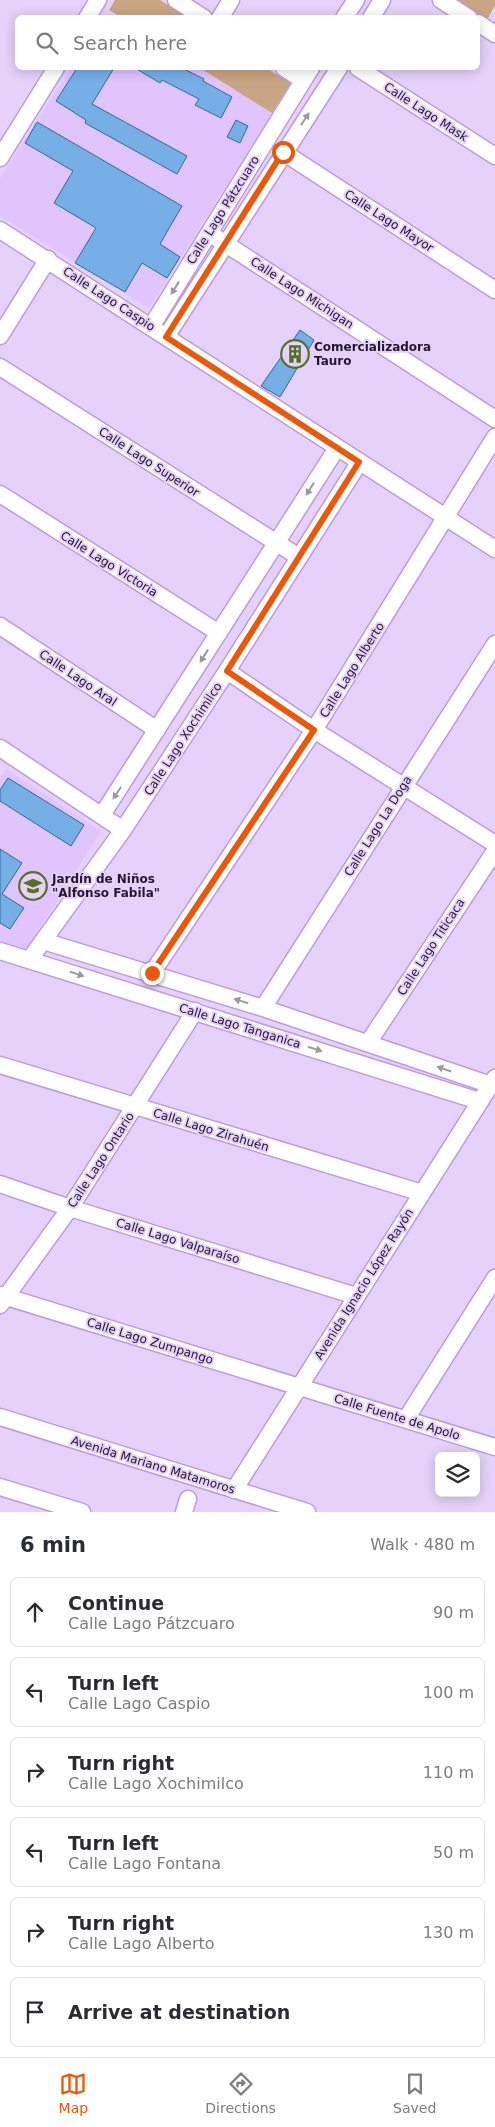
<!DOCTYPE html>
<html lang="en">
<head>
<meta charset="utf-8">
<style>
  body { margin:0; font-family:"DejaVu Sans",sans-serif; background:#f2f2f3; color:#2b2b33 }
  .controls { position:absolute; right:15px; bottom:15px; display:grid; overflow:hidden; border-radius:8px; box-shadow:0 2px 12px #0003 }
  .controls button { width:45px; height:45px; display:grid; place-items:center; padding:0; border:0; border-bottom:1px solid #e1e1e2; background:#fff; color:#2b2b33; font:25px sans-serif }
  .stop { position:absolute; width:15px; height:15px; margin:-11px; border:4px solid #ea580c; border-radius:50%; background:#fff }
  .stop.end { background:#ea580c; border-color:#fff; box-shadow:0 1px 5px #0008 }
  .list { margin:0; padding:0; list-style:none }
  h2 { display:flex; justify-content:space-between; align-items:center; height:65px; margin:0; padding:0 20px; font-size:21px }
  h2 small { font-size:16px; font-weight:400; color:#7c7c81 }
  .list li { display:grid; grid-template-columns:32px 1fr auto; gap:15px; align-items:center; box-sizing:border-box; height:70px; margin:0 10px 10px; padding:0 10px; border:1px solid #e1e1e2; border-radius:8px }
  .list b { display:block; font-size:19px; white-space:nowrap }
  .list p { margin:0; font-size:16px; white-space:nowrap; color:#7c7c81 }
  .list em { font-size:16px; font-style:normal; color:#7c7c81 }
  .icon { flex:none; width:28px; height:28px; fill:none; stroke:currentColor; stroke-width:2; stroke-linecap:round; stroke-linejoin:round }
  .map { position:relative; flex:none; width:495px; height:1512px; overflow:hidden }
  .search { position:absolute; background:#fff; box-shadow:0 2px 12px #0003; left:15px; right:15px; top:15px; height:55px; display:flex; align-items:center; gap:12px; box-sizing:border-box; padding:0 18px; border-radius:8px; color:#7c7c81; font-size:19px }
  .sheet { height:545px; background:#fff }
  nav { display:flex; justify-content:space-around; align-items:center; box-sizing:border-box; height:70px; border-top:1px solid #e1e1e2; background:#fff; font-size:14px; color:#7c7c81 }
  nav a { display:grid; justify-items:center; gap:2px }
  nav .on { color:#ea580c }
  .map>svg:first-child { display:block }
</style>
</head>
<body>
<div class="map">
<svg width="495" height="1512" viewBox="0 0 495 1512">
  <rect width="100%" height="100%" fill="#e5d1f9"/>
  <!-- built -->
  <path fill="#e1c3fe" d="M71 68H200L272 113 149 308 0 216V178Z
    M6 769 101 831 26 950 0 941V778Z"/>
  <!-- green -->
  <path fill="#c8a683" d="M115 0H160L188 17H121L109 10Z
    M451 0H495V5L486 22Z
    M200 68H266L291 83 272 113Z"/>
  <!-- building -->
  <path fill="#75afe5" stroke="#31699a" d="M77 68H114L92 104 187 156 177 174 85 123 86 120 56 101Z
    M135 68H182L204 79 203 81 232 97 221 118 195 105 199 99 162 80 160 83Z
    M236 120 248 126 240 143 227 137Z
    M37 122 182 206 160 244 180 257 167 278 142 263 125 292 75 263 96 228 54 203 73 171 25 143Z
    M300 330 314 340 280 397 261 386Z
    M8 778 84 825 71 846 0 801V790Z
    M0 849 22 863 2 894 24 908 10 929 0 923Z"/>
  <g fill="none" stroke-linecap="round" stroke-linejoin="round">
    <defs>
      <path id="minor" d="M176 0 204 18
        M441 0 469 18
        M87 18 98 0
        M220 18 231 0
        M344 18 356 0
        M371 18 382 0
        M478 23 495 34
        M284 68 303 80
        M358 68 495 156
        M283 152 495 290
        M0 158 56 68
        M0 230 495 549
        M209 233 495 419
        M151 327 311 68
        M0 336 48 259
        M166 337 339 68
        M0 367 299 557
        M0 494 219 633
        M0 626 157 730
        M227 671 314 730 495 844
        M0 748 123 830
        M102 815 337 448
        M43 941 263 1008 491 1085
        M0 951 479 1101
        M30 959 123 830 227 671 359 463
        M152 973 314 730 495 437
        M263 1008 495 644
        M368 1043 495 851
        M0 1065 422 1193
        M0 1184 70 1208 356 1296
        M0 1295 495 1447
        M0 1305 70 1208 195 1011
        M0 1417 307 1512
        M406 1419 495 1278
        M0 1487 82 1512
        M234 1490 495 1078
        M184 1512 188 1499"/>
    </defs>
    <!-- minor casing -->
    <use href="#minor" stroke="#bd9bdc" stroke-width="19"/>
    <!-- minor -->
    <use href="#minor" stroke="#fff" stroke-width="16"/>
  </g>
  <!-- one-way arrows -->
  <defs><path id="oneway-solid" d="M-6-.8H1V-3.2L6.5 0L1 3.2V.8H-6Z" transform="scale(1.25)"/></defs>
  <g fill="#9d97a2">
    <use href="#oneway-solid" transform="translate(305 119) rotate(-57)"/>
    <use href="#oneway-solid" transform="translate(175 288) rotate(122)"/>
    <use href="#oneway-solid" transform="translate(310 489) rotate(122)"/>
    <use href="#oneway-solid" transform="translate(204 656) rotate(122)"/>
    <use href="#oneway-solid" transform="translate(117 793) rotate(123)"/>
    <use href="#oneway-solid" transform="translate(77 974) rotate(18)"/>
    <use href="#oneway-solid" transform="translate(241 1001) rotate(-162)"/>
    <use href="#oneway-solid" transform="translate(315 1049) rotate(18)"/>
    <use href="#oneway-solid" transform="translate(444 1069) rotate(-161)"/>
  </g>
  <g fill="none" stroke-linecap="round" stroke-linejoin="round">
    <!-- route -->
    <path stroke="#ea580c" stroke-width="6" d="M152 973 314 730 227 671 359 462 166 337 283 152"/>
  </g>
  <!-- icons -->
  <defs>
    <symbol id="building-ring" viewBox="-11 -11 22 22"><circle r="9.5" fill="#e5d1f9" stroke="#537025" stroke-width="1.5"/><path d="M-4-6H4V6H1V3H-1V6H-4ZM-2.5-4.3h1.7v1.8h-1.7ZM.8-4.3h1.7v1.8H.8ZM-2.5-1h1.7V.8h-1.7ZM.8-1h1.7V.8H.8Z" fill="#537025"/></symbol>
    <symbol id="school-ring" viewBox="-11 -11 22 22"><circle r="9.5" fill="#e5d1f9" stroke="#537025" stroke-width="1.5"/><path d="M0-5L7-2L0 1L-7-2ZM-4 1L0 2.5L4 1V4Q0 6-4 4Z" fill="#537025"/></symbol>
  </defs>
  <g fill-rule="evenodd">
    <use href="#building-ring" x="279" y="338" width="32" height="32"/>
    <use href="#school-ring" x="17" y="870" width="32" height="32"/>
  </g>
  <g text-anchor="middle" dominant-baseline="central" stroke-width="4" stroke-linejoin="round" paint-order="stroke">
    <!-- street labels -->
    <g font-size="12" fill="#251730" stroke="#e5d1f9">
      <text transform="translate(426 112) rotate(33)">Calle Lago Mask</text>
      <text transform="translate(223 210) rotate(-58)">Calle Lago Pátzcuaro</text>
      <text transform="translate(389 221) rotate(33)">Calle Lago Mayor</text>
      <text transform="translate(302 293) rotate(33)">Calle Lago Michigan</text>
      <text transform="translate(109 299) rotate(33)">Calle Lago Caspio</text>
      <text transform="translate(149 462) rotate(33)">Calle Lago Superior</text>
      <text transform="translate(109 564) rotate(32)">Calle Lago Victoria</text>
      <text transform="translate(352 670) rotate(-58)">Calle Lago Alberto</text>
      <text transform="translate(78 678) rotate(34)">Calle Lago Aral</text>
      <text transform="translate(183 739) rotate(-57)">Calle Lago Xochimilco</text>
      <text transform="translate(378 826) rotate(-58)">Calle Lago La Doga</text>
      <text transform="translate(431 947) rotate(-57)">Calle Lago Titicaca</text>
      <text transform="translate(240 1026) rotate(17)">Calle Lago Tanganica</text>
      <text transform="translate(211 1130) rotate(17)">Calle Lago Zirahuén</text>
      <text transform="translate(101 1160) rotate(-57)">Calle Lago Ontario</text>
      <text transform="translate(178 1241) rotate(17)">Calle Lago Valparaíso</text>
      <text transform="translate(364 1284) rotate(-58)">Avenida Ignacio López Rayón</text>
      <text transform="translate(150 1341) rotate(17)">Calle Lago Zumpango</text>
      <text transform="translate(397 1417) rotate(17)">Calle Fuente de Apolo</text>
      <text transform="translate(153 1465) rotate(17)">Avenida Mariano Matamoros</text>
    </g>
    <!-- poi labels -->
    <g font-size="12" font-weight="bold" fill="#251730" stroke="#e5d1f9" text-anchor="start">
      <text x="314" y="347">Comercializadora<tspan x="314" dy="14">Tauro</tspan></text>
      <text x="52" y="879">Jardín de Niños<tspan x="52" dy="14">"Alfonso Fabila"</tspan></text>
    </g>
  </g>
</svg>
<div class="controls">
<button><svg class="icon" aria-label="layers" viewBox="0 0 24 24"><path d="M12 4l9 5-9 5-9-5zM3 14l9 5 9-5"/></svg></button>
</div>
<div class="stop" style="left:283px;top:152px"></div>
<div class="stop end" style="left:152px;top:973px"></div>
<div class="search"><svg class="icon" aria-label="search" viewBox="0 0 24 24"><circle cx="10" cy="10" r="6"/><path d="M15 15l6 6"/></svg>Search here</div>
</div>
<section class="sheet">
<h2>6 min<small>Walk · 480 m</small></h2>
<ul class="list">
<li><svg class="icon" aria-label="ahead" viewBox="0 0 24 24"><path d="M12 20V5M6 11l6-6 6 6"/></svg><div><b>Continue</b><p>Calle Lago Pátzcuaro</p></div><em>90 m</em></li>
<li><svg class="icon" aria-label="left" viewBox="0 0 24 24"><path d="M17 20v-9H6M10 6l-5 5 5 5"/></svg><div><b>Turn left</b><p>Calle Lago Caspio</p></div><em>100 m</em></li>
<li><svg class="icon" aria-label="right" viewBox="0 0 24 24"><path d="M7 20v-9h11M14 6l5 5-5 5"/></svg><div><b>Turn right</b><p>Calle Lago Xochimilco</p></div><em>110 m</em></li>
<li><svg class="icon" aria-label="left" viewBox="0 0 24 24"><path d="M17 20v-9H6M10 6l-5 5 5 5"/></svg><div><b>Turn left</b><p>Calle Lago Fontana</p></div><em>50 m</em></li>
<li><svg class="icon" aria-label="right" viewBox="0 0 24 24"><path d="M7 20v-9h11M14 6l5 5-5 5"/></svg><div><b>Turn right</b><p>Calle Lago Alberto</p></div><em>130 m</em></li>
<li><svg class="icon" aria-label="arrive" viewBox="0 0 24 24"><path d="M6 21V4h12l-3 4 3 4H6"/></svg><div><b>Arrive at destination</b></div></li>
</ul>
</section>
<nav>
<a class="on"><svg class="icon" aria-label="map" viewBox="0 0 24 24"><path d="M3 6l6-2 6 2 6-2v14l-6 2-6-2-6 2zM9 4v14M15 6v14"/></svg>Map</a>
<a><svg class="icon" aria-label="directions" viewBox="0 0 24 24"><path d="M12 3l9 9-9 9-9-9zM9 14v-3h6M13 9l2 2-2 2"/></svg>Directions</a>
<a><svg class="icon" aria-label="saved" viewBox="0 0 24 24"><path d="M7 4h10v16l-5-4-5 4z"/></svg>Saved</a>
</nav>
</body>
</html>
